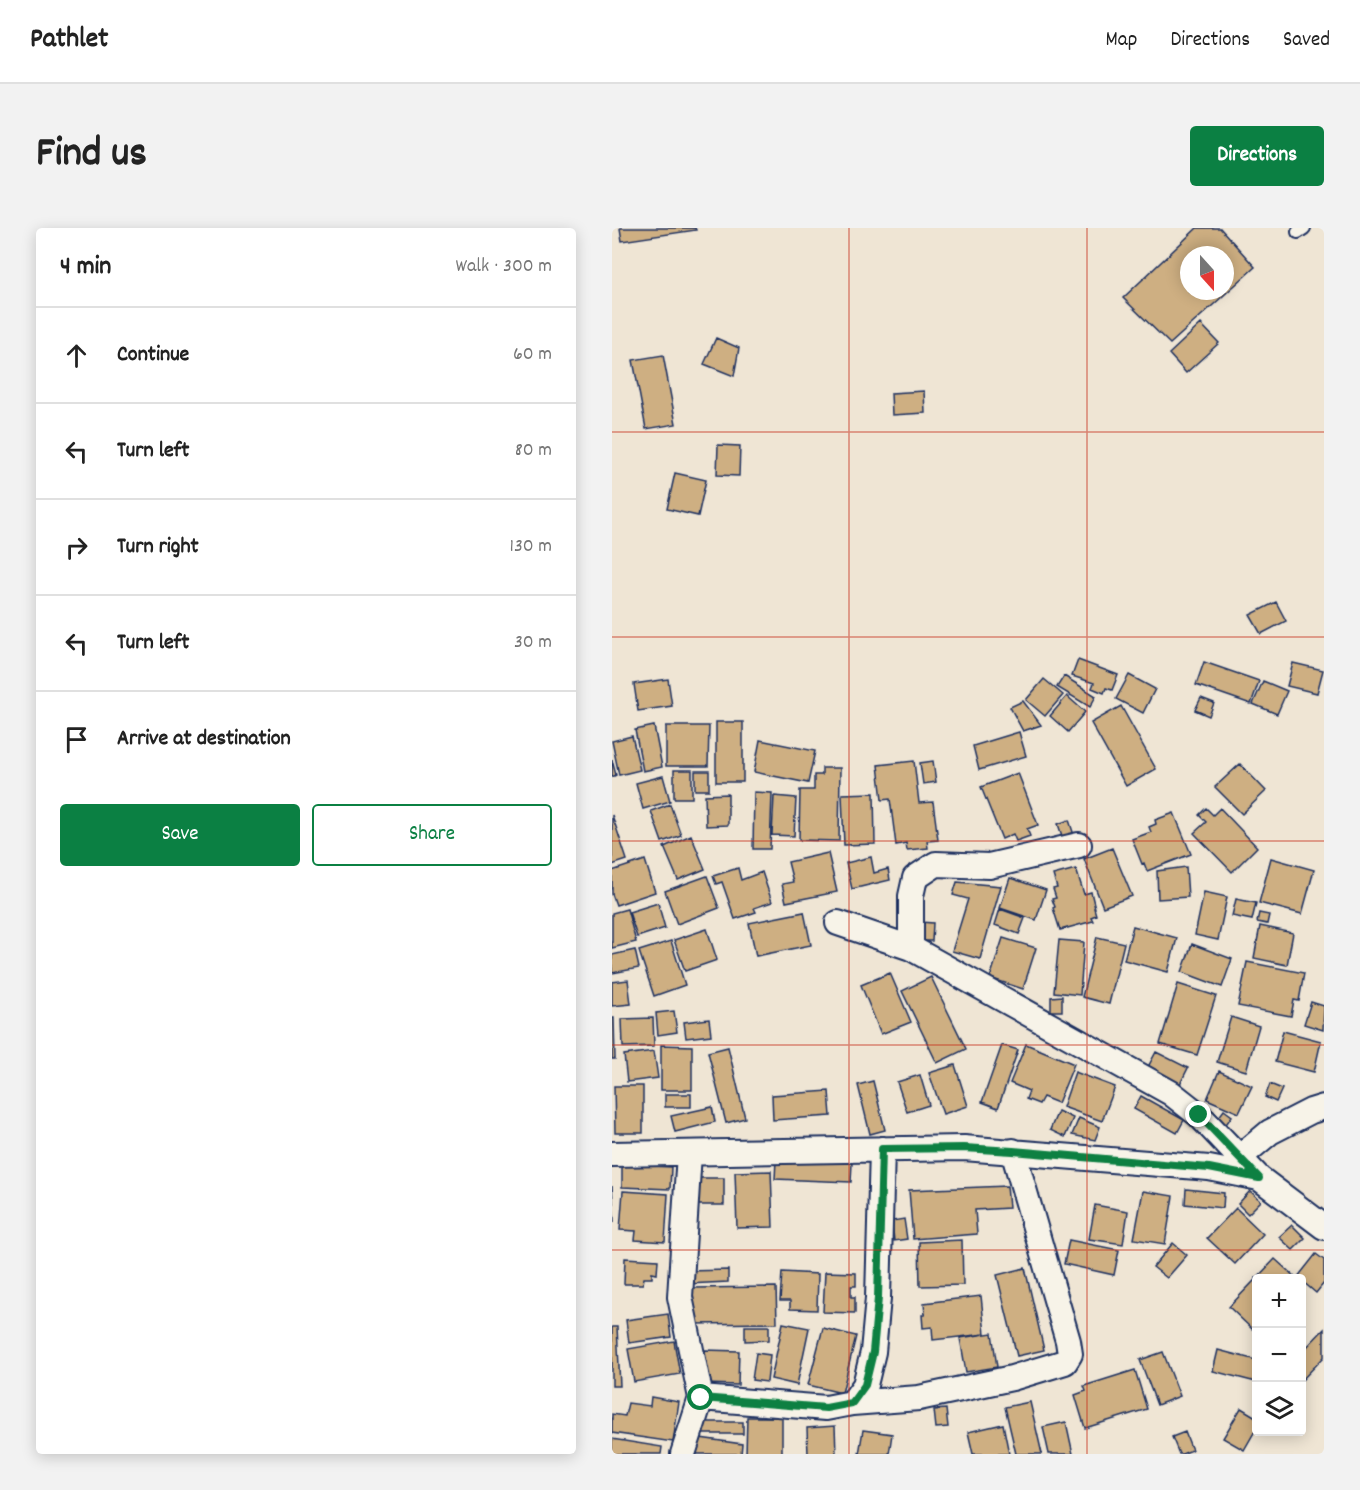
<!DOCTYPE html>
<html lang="en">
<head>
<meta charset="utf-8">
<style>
  body { margin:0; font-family:Dekko,sans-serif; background:#f2f2f2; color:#222 }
  .controls { position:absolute; right:18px; bottom:18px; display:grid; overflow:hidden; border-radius:6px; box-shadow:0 3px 15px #0003 }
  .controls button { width:54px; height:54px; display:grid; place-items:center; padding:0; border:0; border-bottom:2px solid #e0e0e0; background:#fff; color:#222; font:30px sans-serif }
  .compass { position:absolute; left:568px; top:18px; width:54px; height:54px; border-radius:50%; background:#fff; box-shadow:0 3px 15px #0003; rotate:159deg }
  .stop { position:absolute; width:18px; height:18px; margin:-14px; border:4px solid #0b8043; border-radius:50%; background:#fff }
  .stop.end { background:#0b8043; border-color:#fff; box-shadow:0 2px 6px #0008 }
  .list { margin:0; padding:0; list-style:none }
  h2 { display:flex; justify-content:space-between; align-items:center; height:78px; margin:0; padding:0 24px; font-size:26px }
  h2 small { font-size:20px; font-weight:400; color:#767676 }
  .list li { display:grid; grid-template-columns:39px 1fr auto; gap:18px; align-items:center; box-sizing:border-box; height:96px; padding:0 24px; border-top:2px solid #e0e0e0 }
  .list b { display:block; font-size:22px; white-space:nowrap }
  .list em { font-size:20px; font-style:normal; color:#767676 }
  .actions { display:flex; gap:12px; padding:18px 24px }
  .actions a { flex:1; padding:14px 0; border:2px solid #0b8043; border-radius:6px; text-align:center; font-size:21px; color:#0b8043 }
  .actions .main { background:#0b8043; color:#fff }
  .icon { flex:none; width:33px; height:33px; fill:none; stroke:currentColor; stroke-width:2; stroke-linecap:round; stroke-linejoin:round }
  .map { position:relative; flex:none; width:712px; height:1226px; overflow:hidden; border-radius:6px }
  header { display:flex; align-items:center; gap:36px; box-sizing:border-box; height:84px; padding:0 30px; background:#fff; border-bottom:2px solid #e0e0e0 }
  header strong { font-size:28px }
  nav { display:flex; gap:33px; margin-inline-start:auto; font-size:21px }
  .intro { display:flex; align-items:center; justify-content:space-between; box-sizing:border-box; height:144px; padding:0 36px }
  h1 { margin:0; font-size:42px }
  .button { padding:15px 27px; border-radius:6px; background:#0b8043; color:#fff; font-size:21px; font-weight:700 }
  main { display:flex; gap:36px; padding:0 36px }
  aside { flex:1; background:#fff; border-radius:6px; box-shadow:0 3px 15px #0003 }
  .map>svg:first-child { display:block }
</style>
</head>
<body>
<header>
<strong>Pathlet</strong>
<nav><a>Map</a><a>Directions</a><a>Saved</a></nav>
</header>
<div class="intro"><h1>Find us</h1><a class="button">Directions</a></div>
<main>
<aside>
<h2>4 min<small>Walk · 300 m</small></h2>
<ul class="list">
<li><svg class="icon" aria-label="ahead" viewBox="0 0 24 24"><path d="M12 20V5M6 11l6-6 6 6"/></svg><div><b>Continue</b></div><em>60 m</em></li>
<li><svg class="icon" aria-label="left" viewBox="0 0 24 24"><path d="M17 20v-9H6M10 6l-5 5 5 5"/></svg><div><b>Turn left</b></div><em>80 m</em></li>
<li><svg class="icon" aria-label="right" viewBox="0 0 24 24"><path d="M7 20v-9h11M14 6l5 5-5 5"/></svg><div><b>Turn right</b></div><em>130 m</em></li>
<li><svg class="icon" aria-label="left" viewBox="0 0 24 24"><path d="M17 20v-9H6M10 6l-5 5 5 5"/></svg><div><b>Turn left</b></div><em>30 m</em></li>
<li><svg class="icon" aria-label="arrive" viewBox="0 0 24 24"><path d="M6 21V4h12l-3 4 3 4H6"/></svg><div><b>Arrive at destination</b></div></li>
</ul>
<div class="actions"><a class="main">Save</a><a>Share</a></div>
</aside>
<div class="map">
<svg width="712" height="1226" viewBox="0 0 712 1226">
  <rect width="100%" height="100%" fill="#efe5d4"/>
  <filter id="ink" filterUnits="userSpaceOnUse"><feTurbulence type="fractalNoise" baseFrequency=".0167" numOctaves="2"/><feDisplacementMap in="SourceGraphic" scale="12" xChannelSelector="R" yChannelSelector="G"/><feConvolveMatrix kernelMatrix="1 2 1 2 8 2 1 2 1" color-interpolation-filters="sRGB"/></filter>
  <g filter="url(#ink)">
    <!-- building -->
    <path fill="#ceaf82" stroke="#1b2f5e" stroke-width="1.5" fill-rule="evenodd" d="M8 0H83L84 2 10 13Z
      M585 0H608L643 39 558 116 511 70ZM577 27H613V63H577Z
      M589 96 607 115 574 145 557 126Z
      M104 110 127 120 122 148 92 136Z
      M51 127 64 196 34 201 21 132Z
      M312 163 313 185 280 187 279 165Z
      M106 217 128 218 127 248 105 247Z
      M63 245 94 252 86 288 55 281Z
      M664 374 674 393 649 406 638 387Z
      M466 432 506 447 500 462 494 460 492 465 480 460 482 455 460 448Z
      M592 434 647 453 639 476 584 457Z
      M681 435 711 442 705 465 675 458Z
      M517 447 543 461 531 485 504 471Z
      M452 448 484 468 478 479 445 459Z
      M56 451 60 478 26 483 22 456Z
      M432 451 451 467 433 488 414 472Z
      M651 453 675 463 665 486 641 476Z
      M455 468 473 484 456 504 438 488Z
      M589 470 602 475 597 488 583 482Z
      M411 473 429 497 411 503 398 479Z
      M509 478 544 541 514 558 479 495Z
      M104 494H131V554H104Z
      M42 498 50 539 31 543 23 502Z
      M54 498H97L96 538H54Z
      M407 504 414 528 367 542 361 518Z
      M20 508 28 542 7 547 0 513Z
      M148 512 203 523 196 555 142 544Z
      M0 532 4 547 0 549Z
      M302 533 307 575 321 574 326 612 315 613 316 620 295 622 294 615 284 617 278 571 270 572 266 537Z
      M321 533 324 554 311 556 308 535Z
      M628 536 654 563 630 586 603 559Z
      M210 540H228L227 613 187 612 188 562H202V547H210Z
      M62 542H80V570H62Z
      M83 543H97V562H83Z
      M406 545 426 597 415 601 418 608 404 613 401 606 390 611 369 559Z
      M51 548 58 573 31 581 24 555Z
      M142 564 160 565 158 621H141Z
      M262 565 263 616 232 617 230 566Z
      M116 566V597L94 598 93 567Z
      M162 568 184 570 182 608 160 607Z
      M58 576 69 607 50 614 39 583Z
      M594 580 601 587 608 580 645 619 620 644 582 605 594 594 587 587Z
      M562 585 579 626 535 643 532 635 530 636 520 611 539 604 537 599 544 596 543 592Z
      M0 587 15 632 0 637Z
      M457 592 462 607 451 611 446 596Z
      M79 607 93 641 66 652 52 619Z
      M500 620 520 668 491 679 472 631Z
      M216 625 225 664 174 674 170 656 181 654 176 634Z
      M259 629 262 645 276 641 278 652 240 661 234 635Z
      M659 630 702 642 690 686 647 675Z
      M33 632 43 664 4 677 0 666V643Z
      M574 639 576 669 546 671 545 643Z
      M126 640 129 652 150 644 160 674 142 680 144 684 123 691 110 654 104 656 101 648Z
      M464 641 472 666 479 664 483 680H482L484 687 479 689 481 693 448 702 441 680 443 679 440 671 444 670 441 661 445 660 441 647Z
      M95 648 107 680 65 696 53 663Z
      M398 650 434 662 424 692 388 680Z
      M345 654 389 658 368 731 340 723 356 671 341 667Z
      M592 664 615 669 606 712 583 707Z
      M624 671 644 675 640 692 620 688Z
      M46 675 53 700 25 709 17 684Z
      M15 681 24 714 0 720V685Z
      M388 681 413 690 407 706 383 697Z
      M192 684 199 717 144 728 137 695Z
      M647 685 657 687 655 696 645 694Z
      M308 694 321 695 320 713H307Z
      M521 698 565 710 556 744 512 732Z
      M648 698 681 705 675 737 642 730Z
      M95 701 105 732 73 743 62 712Z
      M485 709 512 715 497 776 470 769Z
      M391 710 424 720 411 761 378 750Z
      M447 712 472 714 468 767 442 764Z
      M59 713 73 757 42 768 27 723Z
      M580 716 620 731 610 759 570 744Z
      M23 722 27 740 0 745V727Z
      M635 734 692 745 687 773 682 772 679 788 626 778Z
      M278 745 299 794 269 806 249 757Z
      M319 749 354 821 325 835 290 763Z
      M16 752 19 776 0 778V754Z
      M566 756 604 768 585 827 548 816Z
      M450 768V783H439V769Z
      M699 774 712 778 711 802 692 796Z
      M62 783 65 804 46 807 44 785Z
      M619 789 647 798 634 843 605 834Z
      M0 790H2L3 831H0Z
      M41 790 42 818 11 819 10 791Z
      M97 791 99 807 74 810 72 794Z
      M671 803 709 813 702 844 663 834Z
      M414 816 462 836 446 875 431 869 427 876 414 871 417 863 398 855Z
      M49 817 80 818V862H49Z
      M390 817 406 822 386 880 370 874Z
      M116 819 133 890 114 895 96 824Z
      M42 823 46 850 15 854 12 827Z
      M544 824 576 840 568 856 536 839Z
      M343 837 356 878 331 886 317 845Z
      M607 843 640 858 627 885 595 871Z
      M463 844 503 859 490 893 451 879Z
      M308 847 317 877 295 884 285 854Z
      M261 853 273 902 258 906 246 857Z
      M658 856 670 861 664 874 653 869Z
      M2 858H31V905H3Z
      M217 863 219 888 161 892 160 867Z
      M53 866H79V879H53Z
      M529 868 572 892 565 905 522 881Z
      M100 879 103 894 63 904 59 888Z
      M612 882 620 888 610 902 601 897Z
      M446 883 461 890 453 909 438 902Z
      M467 890 488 899 483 912 460 907Z
      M164 932 240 935 239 954 163 951Z
      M10 936 59 939 58 961 10 959Z
      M159 943 161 999 125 1000 123 944Z
      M81 950H112V977H81Z
      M0 958 2 994H0Z
      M395 958 397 980 363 982 365 1006 301 1011 297 962Z
      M574 961 612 965 611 980 573 976Z
      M11 963 56 966 53 1014 23 1012 24 1003 8 1002Z
      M531 963 561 968 553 1016 522 1011Z
      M638 963 649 973 636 986 626 976Z
      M483 977 516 983 511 1016 477 1011Z
      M624 980 651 1006 623 1036 595 1010Z
      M292 991 295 1011 282 1013 280 993Z
      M680 997 693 1010 681 1022 667 1009Z
      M350 1012 351 1057 308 1058 307 1014Z
      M457 1012 507 1022 502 1047 452 1036Z
      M561 1015 575 1027 555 1050 541 1039Z
      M704 1026 712 1032V1055L704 1065 690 1053V1050H685Z
      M13 1030 46 1032 45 1046 40 1045V1050H32L31 1056H12Z
      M663 1031 684 1050H644V1096L640 1101 617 1079Z
      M413 1040 432 1122 405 1128 385 1047Z
      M116 1042V1054L75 1056V1043Z
      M170 1044 206 1046 205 1082 178 1081V1073H168Z
      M213 1044 244 1045V1058H239V1069H243V1085L211 1084Z
      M164 1059 165 1095 81 1096V1060Z
      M369 1068 373 1106 321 1112 320 1099 311 1100 310 1087H313L312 1075Z
      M56 1086 59 1109 17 1115 14 1092Z
      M171 1095 197 1100 185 1157 159 1151Z
      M133 1098H157V1112L133 1113Z
      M0 1099H5L8 1158H0Z
      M211 1100 244 1108 230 1165 196 1157Z
      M712 1101V1129L690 1152V1124Z
      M380 1105 385 1139 354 1144 348 1110Z
      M62 1113 68 1146 22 1154 16 1121Z
      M93 1122 127 1123 126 1157 92 1156Z
      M606 1122 644 1132V1154L601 1143Z
      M551 1124 568 1168 545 1177 528 1132Z
      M144 1125 158 1127 155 1154 140 1152Z
      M523 1142 535 1181 473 1200 463 1167 474 1163 472 1158Z
      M39 1169 67 1174 61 1214 0 1205V1186L13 1188 16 1175 38 1178Z
      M418 1174 430 1226H404L393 1179Z
      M629 1180 644 1189V1201L632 1222 611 1210Z
      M334 1181 336 1199 324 1200 322 1182Z
      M135 1189H170V1226H134Z
      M91 1194H131V1206H91Z
      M454 1194 461 1226H437L431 1199Z
      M391 1196 397 1226H361L356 1204Z
      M223 1198 224 1226H196L195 1200Z
      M251 1202 280 1206 277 1226H247Z
      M573 1204 580 1222 570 1226H567L560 1209Z
      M81 1209 130 1216 129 1226H79Z
      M0 1211 50 1219 49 1226H0Z"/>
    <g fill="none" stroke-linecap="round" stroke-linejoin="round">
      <defs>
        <path id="service" d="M686 4 692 0"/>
        <path id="minor" d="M226 695 299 720 559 865 587 887 647 950
          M299 720V668L303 650 324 636 377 638 467 617
          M0 926 352 920 597 940 647 950 712 999
          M627 930 658 904 699 883 712 879
          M89 1170 214 1180 240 1175 253 1157 261 1124 266 1070 270 921
          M240 1175 307 1170 400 1150 453 1134 458 1126 456 1113 401 923
          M71 1226 89 1170 68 1069 77 925"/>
      </defs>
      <!-- service casing -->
      <use href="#service" stroke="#1b2f5e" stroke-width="16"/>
      <!-- minor casing -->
      <use href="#minor" stroke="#1b2f5e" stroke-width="28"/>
      <!-- service -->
      <use href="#service" stroke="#f7f3e8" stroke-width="12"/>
      <!-- minor -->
      <use href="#minor" stroke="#f7f3e8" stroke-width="24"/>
    </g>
  </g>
  <g fill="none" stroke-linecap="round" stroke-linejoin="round" filter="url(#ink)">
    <!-- route -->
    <path stroke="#0b8043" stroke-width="8" d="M89 1170 214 1180 240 1175 253 1157 261 1124 266 1070 270 921 352 920 401 923 597 940 647 950 587 887"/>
  </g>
  <!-- grid -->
  <path fill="none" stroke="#c8321e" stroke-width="1.5" stroke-opacity="0.55" d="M237 0V1226M475 0V1226M0 204H712M0 409H712M0 613H712M0 817H712M0 1022H712"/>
</svg>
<div class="controls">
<button>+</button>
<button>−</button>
<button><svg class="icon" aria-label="layers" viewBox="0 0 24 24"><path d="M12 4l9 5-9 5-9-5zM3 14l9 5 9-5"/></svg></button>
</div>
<svg class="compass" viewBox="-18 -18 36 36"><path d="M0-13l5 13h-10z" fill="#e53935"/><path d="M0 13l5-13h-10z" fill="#767676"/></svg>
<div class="stop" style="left:89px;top:1170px"></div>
<div class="stop end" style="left:587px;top:887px"></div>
</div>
</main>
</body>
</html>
